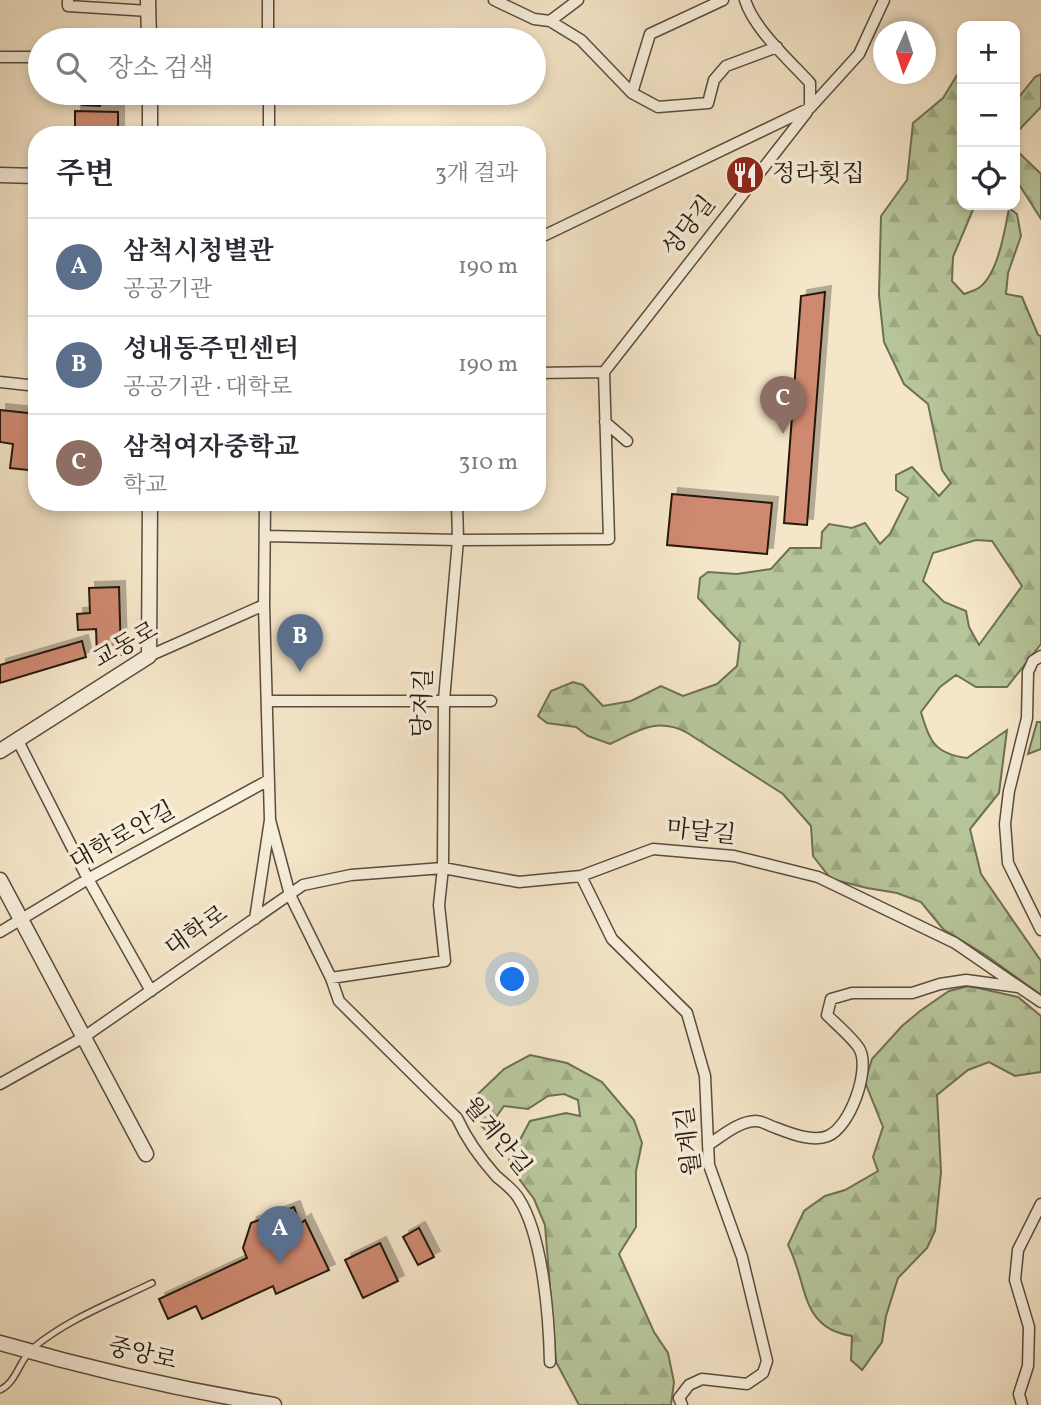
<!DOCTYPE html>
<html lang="ko">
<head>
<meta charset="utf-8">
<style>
  body { margin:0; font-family:Vollkorn,"Noto Serif KR",serif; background:#f7f7f7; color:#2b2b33 }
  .controls { position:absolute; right:21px; top:21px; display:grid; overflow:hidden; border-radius:14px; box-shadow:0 4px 10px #0003 }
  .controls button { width:63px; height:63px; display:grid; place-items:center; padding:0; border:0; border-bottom:2px solid #e1e1e2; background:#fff; color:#2b2b33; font:35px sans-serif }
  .compass { position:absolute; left:873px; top:21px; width:63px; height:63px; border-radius:50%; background:#fff; box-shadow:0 4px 10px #0003; rotate:183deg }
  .you { position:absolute; left:513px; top:980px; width:24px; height:24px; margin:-18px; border:5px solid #fff; border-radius:50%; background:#1a73e8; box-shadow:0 0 0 10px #1a73e833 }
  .badge { display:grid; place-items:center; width:46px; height:46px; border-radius:50%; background:#8f2418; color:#fff; font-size:23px; font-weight:700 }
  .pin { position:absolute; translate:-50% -58px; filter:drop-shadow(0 2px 4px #0008) }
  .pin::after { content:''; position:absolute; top:37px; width:24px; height:21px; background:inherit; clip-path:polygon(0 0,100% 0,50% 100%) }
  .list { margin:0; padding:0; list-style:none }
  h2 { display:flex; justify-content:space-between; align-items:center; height:91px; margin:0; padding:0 28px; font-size:30px }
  h2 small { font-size:23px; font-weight:400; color:#7c7c81 }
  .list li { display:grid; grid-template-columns:46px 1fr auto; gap:21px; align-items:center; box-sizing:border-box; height:98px; padding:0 28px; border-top:2px solid #e1e1e2 }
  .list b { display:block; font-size:26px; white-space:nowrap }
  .list p { margin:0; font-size:23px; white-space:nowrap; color:#7c7c81 }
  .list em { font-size:23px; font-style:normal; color:#7c7c81 }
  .icon { flex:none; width:38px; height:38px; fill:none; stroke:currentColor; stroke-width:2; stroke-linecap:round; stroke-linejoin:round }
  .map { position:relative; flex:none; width:1041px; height:1405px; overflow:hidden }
  .search { position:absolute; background:#fff; box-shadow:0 4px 10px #0003; left:28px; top:28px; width:518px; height:77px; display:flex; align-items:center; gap:18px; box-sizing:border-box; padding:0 24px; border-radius:38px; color:#7c7c81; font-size:26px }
  .panel { position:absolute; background:#fff; box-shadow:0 4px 10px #0003; left:28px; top:126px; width:518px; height:385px; border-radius:28px }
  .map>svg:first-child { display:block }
</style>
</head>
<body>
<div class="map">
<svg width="1041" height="1405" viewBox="0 0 1041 1405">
  <defs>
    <pattern id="forest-firs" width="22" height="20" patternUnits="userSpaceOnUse" patternTransform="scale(1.75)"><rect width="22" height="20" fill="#b7c69a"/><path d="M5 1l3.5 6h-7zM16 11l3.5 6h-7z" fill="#9daa84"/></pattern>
    <filter id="shadow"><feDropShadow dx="6" dy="-6" stdDeviation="0" flood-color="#0004"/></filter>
  </defs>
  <rect width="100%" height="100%" fill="#f5e6c9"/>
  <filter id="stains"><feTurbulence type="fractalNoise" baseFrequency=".00286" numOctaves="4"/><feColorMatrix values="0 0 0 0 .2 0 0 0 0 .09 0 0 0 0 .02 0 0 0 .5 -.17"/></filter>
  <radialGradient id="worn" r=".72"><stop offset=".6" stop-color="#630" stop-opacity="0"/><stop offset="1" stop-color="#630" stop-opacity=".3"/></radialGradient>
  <!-- forest -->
  <path fill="url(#forest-firs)" stroke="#6e7054" stroke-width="2" fill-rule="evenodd" d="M962 67V205H975L953 257 952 281 964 294C969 292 976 290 980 287 998 273 1005 230 1009 208L1017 214 1021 236 1008 273 1006 294 1022 297 1038 335 1041 336V644L1007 687H976L956 675 940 687 921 712C929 741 935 754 967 758L1007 730 999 793 970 829 981 874 1041 961V995L987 956 943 929 921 902 897 893 867 888 831 879 813 856 811 826 783 794 686 732C656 717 638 731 610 744L588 736 576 727 547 723 538 716 551 691 573 682 583 685 603 706 631 701 661 686 683 696 717 684 737 666 740 642 698 598 700 578 708 572 737 574 771 569 790 548H821L822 532 829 524 852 528 865 523 880 544 890 534 908 498 896 490V475L912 467 939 496 951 483 942 470 928 404 904 384 884 342 879 295 881 216 907 180 913 123 943 98ZM976 540 992 541 1022 586 979 645 969 627 966 611 944 602 923 581 933 553Z
    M1041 74V107L1015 134V102L1035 77Z
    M1015 149 1041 174V219L1015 178Z
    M1037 722H1041V749L1028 754Z
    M969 986 1018 997 1041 1016V1072L1015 1076 989 1062 968 1070 937 1095 941 1172 935 1231 927 1248 898 1278 886 1316 882 1342 862 1370 851 1360 852 1336C799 1328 808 1283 788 1245L804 1211 825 1196 845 1190 878 1171 873 1157 883 1127 865 1082 872 1059 902 1026 920 1011 949 991Z
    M530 1055 567 1063 602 1082 634 1120 642 1143 636 1171V1227L619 1254 654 1332 668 1353 674 1382 671 1405H579L556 1362 545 1225 534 1199 514 1172 509 1160 530 1121 566 1113 580 1116 578 1100 564 1094 548 1096 528 1109 504 1106 486 1131 478 1122V1094L504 1069Z"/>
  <!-- building -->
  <path fill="#ce896f" stroke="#25190e" stroke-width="2" filter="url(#shadow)" d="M82 93H100V106L82 105Z
    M109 93H126V100H109Z
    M75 111 118 112V132L115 135H75Z
    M825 292 807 525 784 523 801 296Z
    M0 410 37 414V471L10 468 13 444 0 442Z
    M672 494 772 503 767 554 667 545Z
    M119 587 121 655 97 656 96 629 78 630 77 614 90 613 89 588Z
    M82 641 86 657 0 683V665Z
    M294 1207 300 1224 305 1220 329 1270 276 1294 273 1286 202 1319 196 1306 168 1319 159 1299 247 1258 243 1248 251 1223Z
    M419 1228 434 1257 418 1265 403 1237Z
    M380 1243 398 1281 363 1298 345 1260Z"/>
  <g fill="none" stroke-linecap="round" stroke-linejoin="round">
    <defs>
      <path id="service" d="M0 1390C17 1382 19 1360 33 1348 68 1319 111 1303 152 1283"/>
      <path id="minor" d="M68 0V6L149 11
        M268 0V40
        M494 0 534 19 550 21 581 40 632 93 658 107 708 103 714 80 726 66 777 47
        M745 0C754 29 789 60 810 83V108
        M550 21 578 0
        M0 57H40
        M269 93V135
        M632 93 650 34 723 0
        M537 239 810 108 859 54 884 0
        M537 373 604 372 807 112
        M0 382 37 386
        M605 422 627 441
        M265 536 458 540 609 539 604 372
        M149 656 264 605
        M1041 656 1033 661 1028 672 1027 718 1009 791 1005 824 1008 863 1041 930
        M267 701H491
        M17 739 88 879 151 991
        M270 820 290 895 331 978 445 961 439 905 443 868 444 700 458 540 457 502
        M581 876 612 939 687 1013 705 1076 709 1165 742 1257 767 1361 763 1373 747 1384 702 1379 689 1385 679 1398 682 1405
        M255 919 270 820 264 605 265 502
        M0 932 88 879 267 781
        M331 978 339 1001 457 1118C467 1140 480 1158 496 1176 504 1183 514 1190 519 1199 543 1237 549 1317 550 1362
        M0 1084 84 1037 303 885 351 875 443 868 519 882 581 876 653 849 734 856 818 877 955 943 1041 1002
        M708 1145C722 1136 739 1121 756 1121 760 1121 767 1124 771 1126 787 1132 811 1143 828 1136 850 1127 870 1071 860 1050 856 1041 835 1023 827 1015L831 999 852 993H912L940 984 966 980 1018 987
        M1022 1405 1019 1394 1028 1366 1029 1327 1015 1280 1018 1250 1041 1204"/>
      <path id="tertiary" d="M148 0 149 40
        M150 93V135
        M0 175 37 176
        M0 751 149 656 150 502
        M0 880 146 1154
        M0 1343C90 1369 182 1390 274 1405"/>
    </defs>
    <!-- service casing -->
    <use href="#service" stroke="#594c3d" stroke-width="8"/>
    <!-- minor casing -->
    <use href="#minor" stroke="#594c3d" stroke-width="13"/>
    <!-- tertiary casing -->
    <use href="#tertiary" stroke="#594c3d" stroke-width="17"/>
    <!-- service -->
    <use href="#service" stroke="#f8efdc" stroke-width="5"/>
    <!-- minor -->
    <use href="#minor" stroke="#f8efdc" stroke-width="10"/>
    <!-- tertiary -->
    <use href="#tertiary" stroke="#f8efdc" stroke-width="14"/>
  </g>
  <!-- icons -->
  <defs>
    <symbol id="restaurant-disc" viewBox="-11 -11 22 22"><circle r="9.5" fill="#8f2418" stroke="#f8efdc"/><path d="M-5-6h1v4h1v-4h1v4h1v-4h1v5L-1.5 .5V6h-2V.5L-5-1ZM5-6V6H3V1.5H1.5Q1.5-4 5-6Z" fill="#fff"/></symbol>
  </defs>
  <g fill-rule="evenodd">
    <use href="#restaurant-disc" x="723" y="153" width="44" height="44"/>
  </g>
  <g text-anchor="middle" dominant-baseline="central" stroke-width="7" stroke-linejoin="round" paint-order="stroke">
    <!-- poi labels -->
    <g font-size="24" fill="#25190e" stroke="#f8efdc" text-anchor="start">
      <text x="772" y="175">정라횟집</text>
    </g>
    <!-- street labels -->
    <g font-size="24" fill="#25190e" stroke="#f8efdc">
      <text transform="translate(690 227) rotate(-52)">성당길</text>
      <text transform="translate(126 646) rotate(-29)">교동로</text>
      <text transform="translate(424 703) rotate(-88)">당저길</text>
      <text transform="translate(701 833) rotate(6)">마달길</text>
      <text transform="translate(123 837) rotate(-29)">대학로안길</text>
      <text transform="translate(197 932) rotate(-35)">대학로</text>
      <text transform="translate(496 1137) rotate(51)">월계안길</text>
      <text transform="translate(690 1141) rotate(-97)">월계길</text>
      <text transform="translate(142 1355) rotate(13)">중앙로</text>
    </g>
  </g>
  <rect width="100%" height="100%" filter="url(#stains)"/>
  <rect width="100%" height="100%" fill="url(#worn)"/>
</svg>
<div class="controls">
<button>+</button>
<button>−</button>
<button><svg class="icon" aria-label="locate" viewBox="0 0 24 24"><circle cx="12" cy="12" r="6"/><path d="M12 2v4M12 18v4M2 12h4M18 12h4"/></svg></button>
</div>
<svg class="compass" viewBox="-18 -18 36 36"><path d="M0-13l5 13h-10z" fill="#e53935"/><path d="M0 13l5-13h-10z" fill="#7c7c81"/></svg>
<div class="you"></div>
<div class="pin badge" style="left:280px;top:1264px;background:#5c6f8a">A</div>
<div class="pin badge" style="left:300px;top:672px;background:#5c6f8a">B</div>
<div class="pin badge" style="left:783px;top:434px;background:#8d6e63">C</div>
<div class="search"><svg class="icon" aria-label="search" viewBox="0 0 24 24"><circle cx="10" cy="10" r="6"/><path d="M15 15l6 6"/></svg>장소 검색</div>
<section class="panel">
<h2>주변<small>3개 결과</small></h2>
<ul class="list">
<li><span class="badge" style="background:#5c6f8a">A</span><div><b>삼척시청별관</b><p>공공기관</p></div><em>190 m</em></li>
<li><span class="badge" style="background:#5c6f8a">B</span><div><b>성내동주민센터</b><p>공공기관 · 대학로</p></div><em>190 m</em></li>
<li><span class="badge" style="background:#8d6e63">C</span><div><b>삼척여자중학교</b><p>학교</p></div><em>310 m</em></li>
</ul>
</section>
</div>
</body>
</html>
